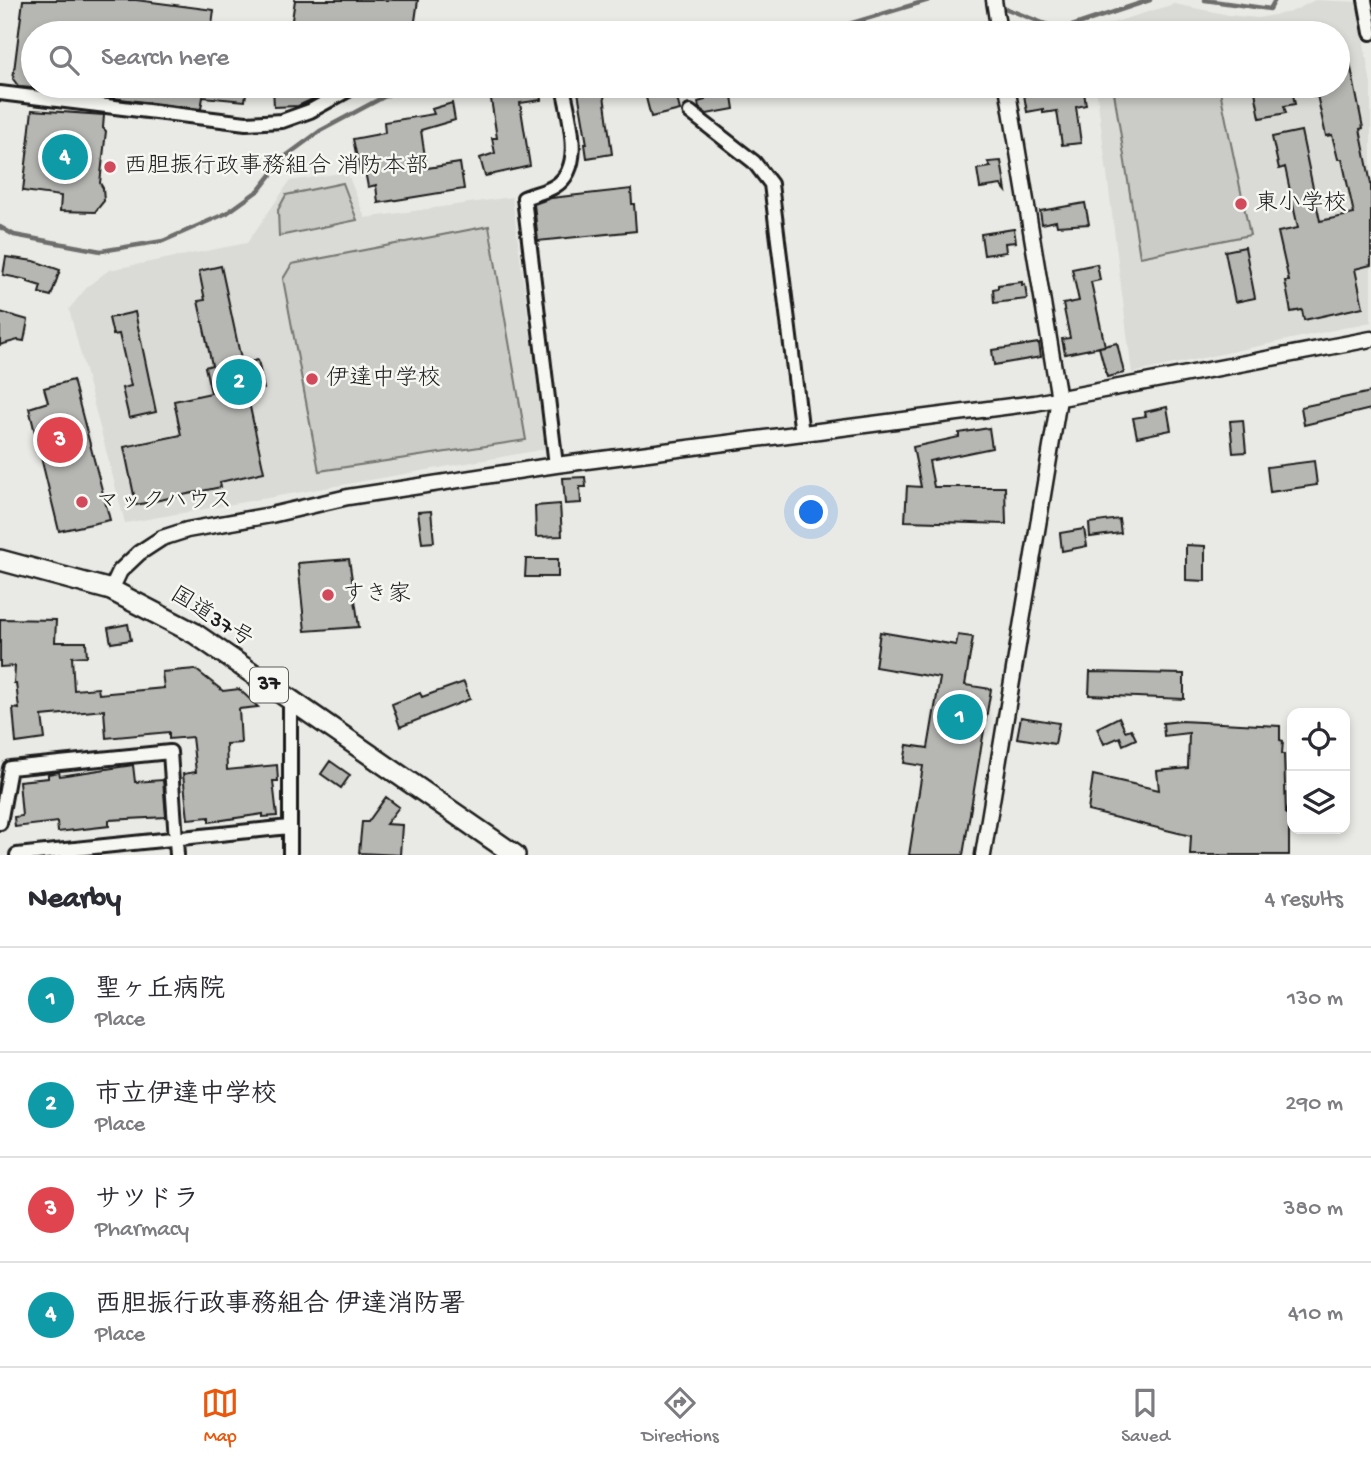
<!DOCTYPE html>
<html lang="en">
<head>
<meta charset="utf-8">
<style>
  body { margin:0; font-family:"Gochi Hand","Klee One",sans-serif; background:#f2f2f3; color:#2b2b33 }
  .controls { position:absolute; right:21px; bottom:21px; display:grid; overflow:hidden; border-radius:14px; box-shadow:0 4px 10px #0003 }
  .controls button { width:63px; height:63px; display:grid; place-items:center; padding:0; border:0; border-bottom:2px solid #e1e1e2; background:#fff; color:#2b2b33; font:35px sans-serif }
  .you { position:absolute; left:812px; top:513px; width:24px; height:24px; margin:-18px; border:5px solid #fff; border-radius:50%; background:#1a73e8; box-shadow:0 0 0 10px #1a73e833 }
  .badge { display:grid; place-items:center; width:46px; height:46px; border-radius:50%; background:#ea580c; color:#fff; font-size:23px; font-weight:700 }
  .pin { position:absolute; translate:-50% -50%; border:4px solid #fff; box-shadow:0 2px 7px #0006 }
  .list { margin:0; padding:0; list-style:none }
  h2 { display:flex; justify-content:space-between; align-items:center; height:91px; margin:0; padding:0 28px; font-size:30px }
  h2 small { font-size:23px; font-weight:400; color:#7c7c81 }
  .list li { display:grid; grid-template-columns:46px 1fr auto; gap:21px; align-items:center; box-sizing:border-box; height:105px; padding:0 28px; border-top:2px solid #e1e1e2 }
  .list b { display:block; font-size:26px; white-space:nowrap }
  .list p { margin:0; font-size:23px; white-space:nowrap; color:#7c7c81 }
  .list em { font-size:23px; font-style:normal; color:#7c7c81 }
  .icon { flex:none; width:38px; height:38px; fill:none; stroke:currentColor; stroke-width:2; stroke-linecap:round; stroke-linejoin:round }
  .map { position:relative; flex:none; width:1371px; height:855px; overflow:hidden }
  .search { position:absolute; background:#fff; box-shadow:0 4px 10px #0003; left:21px; right:21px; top:21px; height:77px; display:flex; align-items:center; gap:18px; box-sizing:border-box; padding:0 24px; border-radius:38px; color:#7c7c81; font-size:26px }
  .sheet { height:511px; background:#fff }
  nav { display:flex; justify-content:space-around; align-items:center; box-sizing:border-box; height:98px; border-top:2px solid #e1e1e2; background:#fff; font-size:19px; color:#7c7c81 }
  nav a { display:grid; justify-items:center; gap:4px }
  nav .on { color:#ea580c }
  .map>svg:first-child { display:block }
</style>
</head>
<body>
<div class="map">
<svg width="1371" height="855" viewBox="0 0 1371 855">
  <rect width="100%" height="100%" fill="#e9e9e5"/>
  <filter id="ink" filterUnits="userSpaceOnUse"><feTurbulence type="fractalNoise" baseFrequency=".0143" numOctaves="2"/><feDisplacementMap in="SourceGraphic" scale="14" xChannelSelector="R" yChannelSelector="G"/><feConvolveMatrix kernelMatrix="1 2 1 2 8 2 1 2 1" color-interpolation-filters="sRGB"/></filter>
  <g filter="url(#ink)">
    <!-- built -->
    <path fill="#dadad6" d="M1315 0 1357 2 1371 85V322L1132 373 1096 86H1338V33H1089V30L1174 4 1229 15 1258 18 1291 12Z
      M347 172 365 218 512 197 546 449 125 523 69 309 88 286 109 270 247 243 290 181Z"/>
    <!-- green -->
    <path fill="#cbcbc7" stroke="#747472" stroke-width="2" d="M1113 86H1219L1250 235 1140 257Z
      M343 183 357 220 279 236 278 210 286 195Z
      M489 226 526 440 319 471 283 279 292 264Z"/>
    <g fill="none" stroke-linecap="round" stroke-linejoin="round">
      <!-- stream -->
      <path stroke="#6d6d6c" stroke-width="4.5" d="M1205 0 1270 9 1275 0
        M1007 9 1048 25 1066 28 1150 0
        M533 33 594 28 672 33
        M806 33 849 24 929 0
        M0 227 14 235 101 251 163 241 227 213 259 190 286 156 320 131 404 86"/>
    </g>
    <!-- building -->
    <path fill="#b6b6b3" stroke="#1c1c1c" stroke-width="2" d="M23 0H136L214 10 211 33H33V88L19 87 13 79Z
      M295 0H418L414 28 290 33Z
      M1350 63 1363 128 1360 129 1371 184V265L1355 269 1363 307 1304 320 1302 310 1291 312 1285 281H1289L1278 232 1298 228 1285 167 1279 169 1272 137 1301 131 1320 221 1354 214 1342 159H1338L1332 135 1326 136 1315 86H1338V65Z
      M65 86H247L245 101 203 97 201 109 64 92Z
      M273 86H312L313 99 298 106 274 107Z
      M489 86H539L541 100 520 103 530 166 485 176 480 158 495 153 492 138H497Z
      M577 86H623V90L604 95 612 154 587 158 585 144H587Z
      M643 86H674L680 110 651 117Z
      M702 86H721L723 97 732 96 734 109 707 114 699 108 698 102 705 100Z
      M1069 86H1083L1086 105 1076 107 1081 143 1062 145 1057 111 1043 113V109L1027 112 1024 95Z
      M1254 86H1291L1295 104 1284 106 1286 113 1260 118Z
      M452 103 455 120 421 130 423 144 427 168 460 163 464 189 378 203 376 185 368 187 365 171 360 172 353 139 385 133 384 122 434 114 432 109Z
      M32 110 104 115 103 128 106 131 100 183 103 188 104 201 95 212 60 211 61 196 23 191Z
      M1001 161 1006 191 1001 185 980 188 977 169 991 167 988 162Z
      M631 189 632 204H634L636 231 538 241 534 204 551 198Z
      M1085 203 1089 224 1057 226 1056 221 1042 224 1040 211Z
      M1014 229 1016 242 1005 243 1006 252 984 255 981 234Z
      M1245 247 1255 298 1235 302 1225 251Z
      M6 257 34 261 60 270 51 296 39 293 41 286 28 282V280L3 275Z
      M1097 264 1100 280 1091 282 1105 346 1065 354 1062 339 1070 338 1063 304 1079 301 1072 269Z
      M221 266 242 364 258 360 264 389 247 393 264 472 220 482 221 487 136 505 124 447 181 435 174 401 211 393 205 367 212 365 198 301 205 300 199 271Z
      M1022 282V285L1025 284 1027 299 994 303 993 289 998 288V285Z
      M0 312 28 320 24 341 18 340 0 345Z
      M135 312 156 412 129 418 122 388 131 386 119 334 113 335 109 318Z
      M1039 343 1041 357 994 365 992 350Z
      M1117 343 1124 373 1107 377 1099 347Z
      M73 380 110 520 59 531 29 408 48 402 44 388Z
      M1371 392V409L1304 425 1301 407Z
      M1167 407 1171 430 1137 437 1133 418 1146 416 1145 412Z
      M1243 420 1246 452 1233 453 1230 421Z
      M989 428 992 448 929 461 934 487H1005L1006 524 905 521 907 486 921 487 913 447 959 437V433Z
      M1314 461 1317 485 1270 492 1267 467Z
      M585 477 586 487H580L581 503 565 504 563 478Z
      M560 504 562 536 536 537 535 506Z
      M431 511 434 542 422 543 418 512Z
      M1119 519 1121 533 1090 537 1089 523Z
      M1084 529 1087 546 1062 551 1060 533Z
      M1186 545 1205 546V581L1186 580Z
      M349 559 359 627 305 631 298 563Z
      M526 559H558V577H525Z
      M0 619 56 620 55 642H86L87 656 72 657 74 690 98 688 99 694 164 688 162 672 195 669 223 691 239 689 258 707 239 709 241 743 226 744 227 770 277 765 278 781H273L277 816 263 817V814L209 822V817L188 819 183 774 196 772 192 737 169 739V732L106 738 104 710 42 716 45 739 16 743 13 708 19 709 16 683H14L15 666 0 667Z
      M128 624 131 640 111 643 108 628Z
      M880 632 956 645 958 635 973 637 965 685 991 689 963 855H909L923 766 904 763 907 745 928 748 940 678 875 667Z
      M1090 672 1184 674V699L1089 695Z
      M464 682 470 699 400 727 392 704 420 693 422 697Z
      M1021 717 1059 723 1055 744 1017 738Z
      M1119 717 1125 731 1131 729 1136 739 1123 745 1120 737 1104 744 1097 728Z
      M1181 721 1280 726V740L1283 741 1282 754H1284L1286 814H1289V855H1190L1191 836 1088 811 1093 775 1159 790 1157 771 1188 768 1189 733 1164 736 1163 723Z
      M330 761 350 775 341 788 321 774Z
      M133 765 135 782 163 780 166 817 109 820V826L58 832 57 822 15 827 14 817 22 816 19 781 48 778V774L59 772 60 776Z
      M386 797 399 807 386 824 402 825 400 855 359 853 362 822H368Z"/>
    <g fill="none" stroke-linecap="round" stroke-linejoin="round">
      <defs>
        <path id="minor" d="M1365 0 1371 33
          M0 93 246 123 282 121 310 111 348 90
          M690 112 754 162 771 184 802 434
          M556 465 524 198C533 194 546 192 555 186 586 167 568 115 563 86
          M0 823 10 768 170 752 177 855
          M17 855 289 827
          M290 855V699"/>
        <path id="tertiary" d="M994 0 999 33
          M111 590 120 571 139 553 162 538 187 530 271 515 348 497 556 465 1035 403 1371 339
          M983 855 1059 399 1007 86"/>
        <path id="trunk" d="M0 560 111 590 194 633 515 855"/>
      </defs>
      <!-- minor casing -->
      <use href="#minor" stroke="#1c1c1c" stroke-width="18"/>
      <!-- tertiary casing -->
      <use href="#tertiary" stroke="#1c1c1c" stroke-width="19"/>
      <!-- trunk casing -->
      <use href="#trunk" stroke="#1c1c1c" stroke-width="24"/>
      <!-- minor -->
      <use href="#minor" stroke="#f6f6f2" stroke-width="12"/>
      <!-- tertiary -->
      <use href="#tertiary" stroke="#f6f6f2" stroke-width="14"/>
      <!-- trunk -->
      <use href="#trunk" stroke="#f6f6f2" stroke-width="19"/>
    </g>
  </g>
  <!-- markers -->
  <g fill="#d1495b" stroke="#f6f6f2" stroke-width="2.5">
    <circle cx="110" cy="167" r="7"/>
    <circle cx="1241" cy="204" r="7"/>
    <circle cx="312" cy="379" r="7"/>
    <circle cx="82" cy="502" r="7"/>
    <circle cx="328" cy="595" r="7"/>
  </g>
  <g text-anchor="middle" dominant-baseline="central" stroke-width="5" stroke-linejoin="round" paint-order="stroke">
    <!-- shield labels -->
    <rect fill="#f6f6f2" stroke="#5d5d5c" stroke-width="2" x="250" y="667.5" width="38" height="35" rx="5"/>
    <g font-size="21" font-weight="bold" fill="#1c1c1c">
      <text x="269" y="685">37</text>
    </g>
    <!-- poi labels -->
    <g font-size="23" fill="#1c1c1c" stroke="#f6f6f2" text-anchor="start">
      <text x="124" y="167">西胆振行政事務組合 消防本部</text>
      <text x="1255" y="204">東小学校</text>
      <text x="326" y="379">伊達中学校</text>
      <text x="96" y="502">マックハウス</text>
      <text x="342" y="595">すき家</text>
    </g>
    <!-- street labels -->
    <g font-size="23" fill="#1c1c1c" stroke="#f6f6f2">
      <text transform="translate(211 618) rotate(32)">国道37号</text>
    </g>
  </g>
</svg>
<div class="controls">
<button><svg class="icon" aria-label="locate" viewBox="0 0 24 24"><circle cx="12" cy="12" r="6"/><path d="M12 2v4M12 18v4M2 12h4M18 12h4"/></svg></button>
<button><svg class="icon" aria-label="layers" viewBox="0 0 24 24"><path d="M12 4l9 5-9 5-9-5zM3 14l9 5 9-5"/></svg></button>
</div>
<div class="you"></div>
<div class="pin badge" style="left:960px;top:717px;background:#0f9aa8">1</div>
<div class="pin badge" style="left:239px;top:382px;background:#0f9aa8">2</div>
<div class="pin badge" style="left:60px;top:440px;background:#e0444e">3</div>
<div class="pin badge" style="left:65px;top:157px;background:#0f9aa8">4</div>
<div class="search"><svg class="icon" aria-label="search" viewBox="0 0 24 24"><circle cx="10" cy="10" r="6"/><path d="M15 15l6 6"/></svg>Search here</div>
</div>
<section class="sheet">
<h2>Nearby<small>4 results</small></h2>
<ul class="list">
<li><span class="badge" style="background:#0f9aa8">1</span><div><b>聖ヶ丘病院</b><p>Place</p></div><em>130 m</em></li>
<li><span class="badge" style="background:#0f9aa8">2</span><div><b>市立伊達中学校</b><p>Place</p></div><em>290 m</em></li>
<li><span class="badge" style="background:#e0444e">3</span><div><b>サツドラ</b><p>Pharmacy</p></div><em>380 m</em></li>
<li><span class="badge" style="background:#0f9aa8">4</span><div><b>西胆振行政事務組合 伊達消防署</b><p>Place</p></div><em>410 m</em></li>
</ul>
</section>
<nav>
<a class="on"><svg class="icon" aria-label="map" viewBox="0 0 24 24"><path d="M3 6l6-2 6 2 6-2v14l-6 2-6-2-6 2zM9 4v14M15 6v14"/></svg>Map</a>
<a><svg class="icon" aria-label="directions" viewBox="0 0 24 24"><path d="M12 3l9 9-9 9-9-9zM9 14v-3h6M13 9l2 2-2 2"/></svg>Directions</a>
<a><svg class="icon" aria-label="saved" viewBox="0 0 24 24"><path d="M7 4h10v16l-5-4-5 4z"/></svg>Saved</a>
</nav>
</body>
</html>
